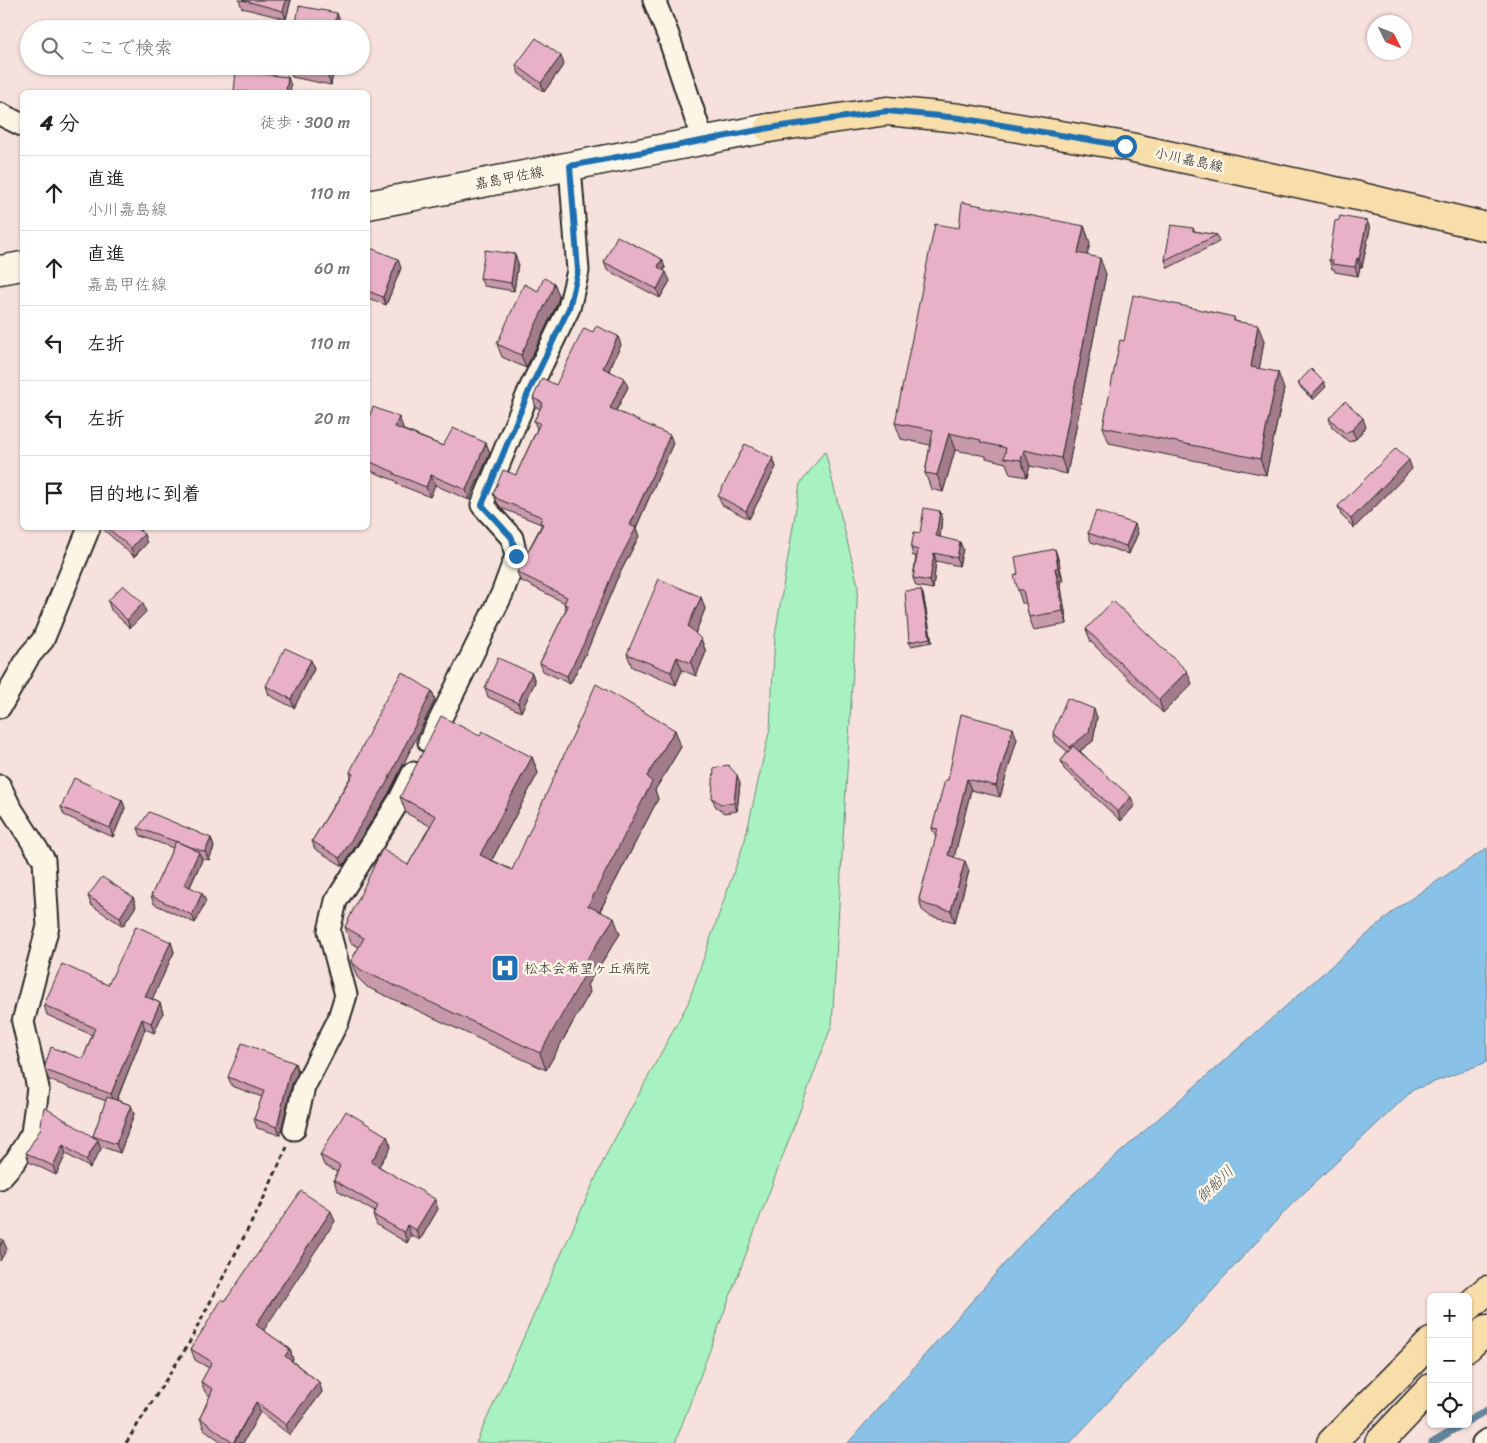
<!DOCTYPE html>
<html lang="ja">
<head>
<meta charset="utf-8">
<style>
  body { margin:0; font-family:Sriracha,"Klee One",sans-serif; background:#f2f2f2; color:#202124 }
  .controls { position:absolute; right:15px; bottom:15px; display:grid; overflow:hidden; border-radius:8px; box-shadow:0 1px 4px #0004 }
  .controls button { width:45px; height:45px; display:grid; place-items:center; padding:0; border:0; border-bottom:1px solid #e0e0e0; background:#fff; color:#202124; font:25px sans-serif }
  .compass { position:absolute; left:1367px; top:15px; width:45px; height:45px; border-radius:50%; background:#fff; box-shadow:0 1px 4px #0004; rotate:133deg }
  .stop { position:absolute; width:15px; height:15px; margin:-11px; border:4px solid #1f6fb2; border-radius:50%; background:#fff }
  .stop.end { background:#1f6fb2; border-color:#fff; box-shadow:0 1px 5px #0008 }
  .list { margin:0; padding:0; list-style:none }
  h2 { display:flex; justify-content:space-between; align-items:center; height:65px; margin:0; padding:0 20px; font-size:21px }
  h2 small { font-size:16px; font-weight:400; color:#757577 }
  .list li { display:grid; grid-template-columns:32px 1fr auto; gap:15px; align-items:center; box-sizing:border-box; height:75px; padding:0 20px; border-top:1px solid #e0e0e0 }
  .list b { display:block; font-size:19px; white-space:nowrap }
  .list p { margin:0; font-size:16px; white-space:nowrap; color:#757577 }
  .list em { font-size:16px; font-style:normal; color:#757577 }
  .icon { flex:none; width:28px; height:28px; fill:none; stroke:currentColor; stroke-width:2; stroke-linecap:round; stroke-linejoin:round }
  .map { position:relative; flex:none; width:1487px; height:1443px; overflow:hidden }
  .search { position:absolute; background:#fff; box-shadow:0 1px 4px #0004; left:20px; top:20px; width:350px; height:55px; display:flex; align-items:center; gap:12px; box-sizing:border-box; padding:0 18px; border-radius:28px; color:#757577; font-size:19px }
  .panel { position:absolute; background:#fff; box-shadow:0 1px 4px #0004; left:20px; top:90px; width:350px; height:440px; border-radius:8px }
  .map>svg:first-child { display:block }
</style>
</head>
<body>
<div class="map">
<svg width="1487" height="1443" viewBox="0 0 1487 1443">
  <rect width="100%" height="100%" fill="#f6e1dc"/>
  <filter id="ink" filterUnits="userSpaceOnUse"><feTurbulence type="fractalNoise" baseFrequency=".02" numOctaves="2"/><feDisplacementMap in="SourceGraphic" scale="10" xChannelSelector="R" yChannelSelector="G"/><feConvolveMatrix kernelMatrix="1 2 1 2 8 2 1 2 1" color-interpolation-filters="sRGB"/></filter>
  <g filter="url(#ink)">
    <!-- green -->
    <path fill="#a8f2c1" stroke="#6a8e76" d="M825 451 858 585 832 1025 675 1443H476L606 1155 688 1003 745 840 770 728 775 636 800 484Z"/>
    <!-- water -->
    <path fill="#89c1e7" stroke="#63859c" d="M1487 848V1062L1413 1090 1291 1205 1070 1443H848L1039 1224 1397 908Z"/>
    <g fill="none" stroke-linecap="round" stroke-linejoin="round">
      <!-- stream -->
      <path stroke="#63859c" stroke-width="7" d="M1468 1421 1487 1410
        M1432 1443 1463 1424"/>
      <defs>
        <path id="street" d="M654 0 668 35 703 141
          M0 114 22 125
          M0 707 29 656 43 640 89 528
          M429 742 502 594 516 556 512 538 482 505 529 391 569 308 578 271 570 166
          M0 786 10 807 44 860 48 926 23 1022 38 1088 32 1133 16 1160 0 1178
          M294 1129 304 1087 338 1021 346 995 329 931 336 901 400 799 413 773
          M1483 1443 1487 1440"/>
        <path id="secondary" d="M368 205 769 128
          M0 270 22 266"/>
        <path id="primary" d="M769 128 887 111 960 118 1125 146 1358 196 1487 227"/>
        <path id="highway" d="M1468 1307 1487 1290
          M1468 1347 1487 1329
          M1331 1443 1431 1342
          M1379 1443 1431 1388"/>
      </defs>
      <!-- street casing -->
      <use href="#street" stroke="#2b2b2b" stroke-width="25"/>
      <!-- secondary casing -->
      <use href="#secondary" stroke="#2b2b2b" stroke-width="31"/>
      <!-- primary casing -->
      <use href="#primary" stroke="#2b2b2b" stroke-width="31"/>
      <!-- highway casing -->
      <use href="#highway" stroke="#2b2b2b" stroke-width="31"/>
      <!-- path -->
      <path stroke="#2b2b2b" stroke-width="3" stroke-dasharray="5 4" stroke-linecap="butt" d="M126 1443 188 1345 262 1202 287 1147"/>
      <!-- street -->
      <use href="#street" stroke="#fcf5e5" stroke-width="21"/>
      <!-- secondary -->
      <use href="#secondary" stroke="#fcf5e5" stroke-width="28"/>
      <!-- primary -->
      <use href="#primary" stroke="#f8deab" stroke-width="28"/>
      <!-- highway -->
      <use href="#highway" stroke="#f8deab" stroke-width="28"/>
    </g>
    <!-- wall -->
    <path fill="#c898ab" stroke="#2b2b2b" d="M239 0H291L286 19 242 8Z
      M564 64 544 92 519 74 516 65Z
      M288 66H334L331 85 292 77Z
      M1367 221 1370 229 1362 267H1360L1358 276 1335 272 1334 269H1332L1329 260Z
      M1084 226 1090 243 1087 255 1106 274 1067 474 1030 466 1027 477 1010 474 1006 463 986 458V456L955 450 943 492 931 489 925 473 930 445 901 439 895 423 959 228Z
      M1193 228 1194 231 1217 235 1219 242 1168 268 1165 260Z
      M368 247 401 268 386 305 368 298Z
      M515 254 518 263 514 291 484 286 480 278Z
      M662 259 665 268 664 270 670 281 660 298 607 270 604 262Z
      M554 283 559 296 557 304 526 368 502 357 497 344 538 291Z
      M1234 317 1235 321 1264 341 1259 369 1284 389 1266 475 1109 443 1103 427 1124 341Z
      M621 345 609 370 628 387 616 411 673 443 636 528 639 536 616 581 587 651 570 684 543 671 540 663 566 610 564 604 565 603 520 580 517 572 541 526V524L501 508 497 502 493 494 516 475 537 429 534 421 540 409 536 407 533 398 556 385Z
      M1298 383 1326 387 1313 400 1300 387Z
      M1329 418 1366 427 1356 439 1349 442 1332 427Z
      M368 420 403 427 402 429 443 446 486 443 490 453 469 500 435 485 430 497 397 484 396 481 368 470Z
      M773 458 776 467 749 519 722 505 718 496Z
      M1412 469 1354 528 1341 515 1338 506Z
      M940 511 942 518 940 537 963 549 959 566 936 561 933 589 916 586 913 578 916 556H913L911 548 920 533Z
      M102 528H143L140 531 147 543 134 557Z
      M1088 533H1138L1129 554 1091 542Z
      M1055 549 1059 562 1063 581H1060L1067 624 1034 630 1029 617 1026 603H1022L1018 590V574Z
      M923 594 932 642 911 646 909 642Z
      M701 597 705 609 695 634 701 639 706 652 696 676 682 670 676 685 632 667 627 654Z
      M108 601 146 612 130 628 111 610Z
      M1086 629 1192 684 1163 713 1091 642Z
      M311 660 314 669 294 708 269 695 266 686Z
      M532 673 535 682 521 712 488 697 485 688Z
      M432 691 435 700 389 793 343 866 315 849 312 841 351 776 350 772Z
      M1097 717 1093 741 1080 751 1135 805 1121 821 1064 769 1061 761 1068 752 1056 742 1053 733Z
      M675 730 681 747 655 790 658 799 600 911 620 934 587 985 590 992 546 1070 367 987 357 977 351 961 359 947 351 943 345 927 408 865 430 826 406 813 400 797 480 736 532 757 538 773 492 860 512 870Z
      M1017 739 1000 797 971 790 954 857 969 871 955 922 930 916 922 910 919 899 936 838 932 828 948 780Z
      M740 783 737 811 724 813 716 807 712 798Z
      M122 800 125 808 113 837 64 815 61 807Z
      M138 828 211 838 214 847 209 860 201 858 202 860 190 887 206 901 195 923 154 904 151 896 173 848 141 836Z
      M88 896 133 897 136 906 123 926 91 905Z
      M171 942 174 952 152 999 160 1003 163 1013 154 1033 145 1029 117 1100 131 1105 134 1114 120 1153 100 1146 101 1149 90 1168 66 1154 56 1175 29 1162 26 1153 94 1138 93 1136 106 1101 49 1080 45 1070 83 1059 92 1035 47 1015 44 1005 108 985Z
      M298 1072 292 1084 280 1135 257 1128 254 1119 262 1097 232 1086 228 1077Z
      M387 1136 391 1147 379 1166 438 1209 420 1240 411 1235 407 1243 377 1225 373 1215 375 1212 337 1190 334 1180 337 1172 324 1165 320 1155Z
      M335 1221 263 1330 290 1349 293 1360 292 1361 319 1382 322 1392 290 1435 260 1412 243 1443H223L204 1429 200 1418 210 1396 205 1392 201 1382 209 1368 195 1360 191 1349 225 1301Z"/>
    <!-- shaded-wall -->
    <path fill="#a37c8b" stroke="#2b2b2b" d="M286 0H291L286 19 283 11Z
      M337 13 342 26 341 29H334Z
      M561 56 564 64 544 92 541 83Z
      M327 66H334L331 85 326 72Z
      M288 77 291 86 290 92H286Z
      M1367 221 1370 229 1362 267 1359 259Z
      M1084 226 1090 243 1084 269 1078 253Z
      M515 254 518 263 514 291 511 283Z
      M1100 258 1106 274 1067 474 1061 458Z
      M1357 258 1360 267 1358 276 1355 267Z
      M398 259 401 268 386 305 383 297Z
      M662 259 665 268 661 276 658 267Z
      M666 272 670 281 660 298 657 289Z
      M554 283 559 296 557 304 526 368 521 355Z
      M1258 325 1264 341 1257 383 1251 367Z
      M618 336 621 345 606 376 603 368Z
      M1278 372 1284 389 1266 475 1260 459Z
      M624 378 628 387 613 416 610 408Z
      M1324 382 1326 387 1313 400 1311 396Z
      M399 417 403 427 399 437 395 427Z
      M1363 418 1366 427 1356 439 1352 430Z
      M949 433 955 450 943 492 937 475Z
      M670 435 673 443 635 530 636 528 639 536 616 581 587 651 570 684 567 676 630 525Z
      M486 443 490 453 469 500 466 490Z
      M1024 450 1030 466 1027 477 1021 460Z
      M773 458 776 467 749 519 746 511Z
      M1409 460 1412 469 1354 528 1351 519Z
      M431 475 435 485 430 497 426 487Z
      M940 511 942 518 939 544 936 536Z
      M1135 524 1138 533 1129 554 1126 546Z
      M135 528H143L137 534Z
      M144 534 147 543 134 557 131 548Z
      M960 542 963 549 959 566 957 558Z
      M1055 549 1059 562 1063 581 1058 568Z
      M934 553 936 561 933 589 930 581Z
      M1055 568 1060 581 1067 624 1063 611Z
      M921 590 923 594 932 642 930 638Z
      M701 597 705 609 693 639 688 626Z
      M143 603 146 612 130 628 127 620Z
      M701 639 706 652 696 676 691 663Z
      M677 657 682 670 676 685 671 672Z
      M311 660 314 669 294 708 291 699Z
      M1187 671 1192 684 1163 713 1159 700Z
      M532 673 535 682 521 712 518 703Z
      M432 691 435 700 389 793 343 866 340 858Z
      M1094 709 1097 717 1093 741 1073 756 1070 747Z
      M1013 728 1017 739 1000 797 996 786Z
      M675 730 681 747 655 790 658 799 594 922 588 906 647 776Z
      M532 757 538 773 486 871 480 855Z
      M737 775 740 783 737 811 734 803Z
      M967 779 971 790 952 866 948 855Z
      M1131 797 1135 805 1121 821 1118 812Z
      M122 800 125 808 113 837 110 828Z
      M211 838 214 847 209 860 205 852Z
      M199 852 202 860 187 893 184 884Z
      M965 861 969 871 955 922 951 911Z
      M202 893 206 901 195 923 192 915Z
      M133 897 136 906 123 926 120 917Z
      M614 918 620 934 587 985 590 992 546 1070 540 1053 578 973Z
      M171 942 174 952 149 1006 145 996Z
      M160 1003 163 1013 154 1033 151 1023Z
      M142 1019 145 1029 115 1104 111 1094Z
      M295 1063 298 1072 292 1084 280 1135 277 1127 289 1075Z
      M131 1105 134 1114 120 1153 116 1144Z
      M387 1136 391 1147 375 1172 371 1162Z
      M98 1140 101 1149 90 1168 86 1160Z
      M63 1145 66 1154 56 1175 53 1166Z
      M435 1199 438 1209 420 1240 416 1230Z
      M331 1211 335 1221 260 1336 256 1325Z
      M407 1225 411 1235 407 1243 404 1232Z
      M3 1240 7 1249 0 1261V1246Z
      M290 1349 293 1360 289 1366 285 1356Z
      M319 1382 322 1392 290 1435 286 1425Z
      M256 1402 260 1412 243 1443H234Z"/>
    <!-- building -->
    <path fill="#e9b1c7" stroke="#2b2b2b" d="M242 0H286L283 11Z
      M299 6 337 13 334 29H295Z
      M536 38 561 56 541 83 516 65Z
      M298 66H327L326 72Z
      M236 71 288 77 286 92H234Z
      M962 202 1084 226 1078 253 1100 258 1061 458 1024 450 1021 460 1004 458 1006 448 980 442 981 440 949 433 937 475 925 473 933 430 895 423 935 224 959 228Z
      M1340 216 1367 221 1359 259 1357 258 1355 267 1332 264 1333 261 1329 260 1335 221 1339 220Z
      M1171 225 1193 228V231L1217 235 1165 260Z
      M617 236 662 259 658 267 666 272 657 289 604 262Z
      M368 247 398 259 383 297 368 291Z
      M485 250 515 254 511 283 480 278Z
      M544 278 554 283 552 291 521 355 497 344 524 284 538 291Z
      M1133 295 1234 317V321L1258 325 1251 367 1278 372 1260 459 1103 427 1120 340 1124 341Z
      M596 326 618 336 603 368 624 378 610 408 670 435 630 525 636 528 613 572 584 643 567 676 540 663 568 606 564 604 567 597 517 572 543 524 540 523 542 517 498 499 493 494 503 470 516 475 540 423 534 421 543 403 533 398 542 378 556 385 584 328 593 332Z
      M1311 369 1324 382 1311 396 1298 383Z
      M1345 401 1363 418 1352 430 1345 433 1329 418Z
      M373 407 399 417 395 427 443 446 453 428 486 443 466 490 431 475 426 487 394 474V472L368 461V420Z
      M745 444 773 458 746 511 718 496Z
      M1396 448 1409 460 1351 519 1338 506Z
      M924 508 940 511 936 536 960 542 957 558 934 553 930 581 913 578 918 550 911 548 914 532 920 533Z
      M1096 511 1135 524 1126 546 1088 533Z
      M108 528H136L144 534 131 548Z
      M1055 549 1058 568H1055L1063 611 1029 617 1023 590H1018L1014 576 1018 574 1015 557Z
      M659 579 701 597 688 626 701 639 691 663 677 657 671 672 627 654Z
      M123 585 143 603 127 620 108 601Z
      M921 590 930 638 909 642 905 591Z
      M1113 601 1187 671 1159 700 1086 629Z
      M285 648 311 660 291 699 266 686Z
      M498 658 532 673 518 703 485 688Z
      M402 672 432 691 386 784 340 858 312 841 353 774 350 772 383 704Z
      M596 684 675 730 647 776 652 782 588 906 614 918 578 973 584 976 540 1053 361 970 351 961 364 938 345 927 382 849 408 865 436 816 400 797 441 716 480 736 482 731 532 757 480 855 512 870Z
      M1067 698 1094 709 1089 732 1070 747 1053 733Z
      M961 714 1013 728 996 786 967 779 948 855 965 861 951 911 927 905 919 899 938 829 932 828 945 780H948Z
      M1073 746 1131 797 1118 812 1061 761Z
      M728 765 737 775 734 803 721 804 712 798 714 768Z
      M74 778 122 800 110 828 61 807Z
      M149 812 211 838 205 852 138 828Z
      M176 841 199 852 184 884 202 893 192 915 151 896Z
      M102 877 133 897 120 917 88 896Z
      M136 926 171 942 145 996 160 1003 151 1023 142 1019 111 1094 45 1070V1066L51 1047 83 1059 95 1028 44 1005 62 964 108 985Z
      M242 1043 295 1063 289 1075 277 1127 254 1119 264 1091 228 1077Z
      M107 1097 131 1105 116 1144 93 1136Z
      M44 1107 98 1140 86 1160 63 1145 53 1166 26 1153 40 1130Z
      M346 1111 387 1136 371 1162 435 1199 416 1230 407 1225 404 1232 373 1215 378 1206 334 1180 340 1166 320 1155Z
      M301 1191 331 1211 256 1325 290 1349 285 1356 319 1382 286 1425 256 1402 233 1443 200 1418 213 1389 201 1382 212 1362 191 1349 222 1299 225 1301Z
      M0 1238 3 1240 0 1246Z"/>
  </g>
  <g fill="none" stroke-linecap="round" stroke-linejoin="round" filter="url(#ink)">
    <!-- route -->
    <path stroke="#1f6fb2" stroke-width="6" d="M516 556 512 538 482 505 529 391 569 308 578 271 570 166 769 128 887 111 960 118 1125 146"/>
  </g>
  <!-- icons -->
  <defs>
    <symbol id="hospital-square" viewBox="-11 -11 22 22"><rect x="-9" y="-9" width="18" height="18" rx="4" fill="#1f6fb2" stroke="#fcf5e5"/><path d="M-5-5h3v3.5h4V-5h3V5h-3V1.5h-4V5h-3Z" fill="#fff"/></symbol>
  </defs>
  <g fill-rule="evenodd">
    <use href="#hospital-square" x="489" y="952" width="32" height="32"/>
  </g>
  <g text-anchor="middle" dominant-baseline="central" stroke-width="5" stroke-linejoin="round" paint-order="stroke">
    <!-- street labels -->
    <g font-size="14" fill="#2b2b2b" stroke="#fcf5e5">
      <text transform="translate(1189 160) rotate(12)">小川嘉島線</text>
      <text transform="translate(509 178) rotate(-11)">嘉島甲佐線</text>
    </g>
    <!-- poi labels -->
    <g font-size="14" fill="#2b2b2b" stroke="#fcf5e5" text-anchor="start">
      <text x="524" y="968">松本会希望ヶ丘病院</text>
    </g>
    <!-- water labels -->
    <g font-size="15" font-style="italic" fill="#475863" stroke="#fcf5e5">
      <text transform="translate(1215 1184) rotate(-44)">御船川</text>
    </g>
  </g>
</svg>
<div class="controls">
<button>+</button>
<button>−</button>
<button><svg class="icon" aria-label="locate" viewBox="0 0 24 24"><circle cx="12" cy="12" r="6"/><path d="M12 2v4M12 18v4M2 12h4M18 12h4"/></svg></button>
</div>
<svg class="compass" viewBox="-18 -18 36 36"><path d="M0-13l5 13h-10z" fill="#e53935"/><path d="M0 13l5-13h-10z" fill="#757577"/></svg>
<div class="stop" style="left:1125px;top:146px"></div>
<div class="stop end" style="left:516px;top:556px"></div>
<div class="search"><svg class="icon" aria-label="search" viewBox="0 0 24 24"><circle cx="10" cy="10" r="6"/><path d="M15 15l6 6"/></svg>ここで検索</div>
<section class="panel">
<h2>4 分<small>徒歩 · 300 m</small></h2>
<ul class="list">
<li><svg class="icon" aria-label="ahead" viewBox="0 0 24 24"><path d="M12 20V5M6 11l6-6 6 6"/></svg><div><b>直進</b><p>小川嘉島線</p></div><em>110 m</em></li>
<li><svg class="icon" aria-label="ahead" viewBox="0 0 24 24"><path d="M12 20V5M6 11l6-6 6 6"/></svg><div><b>直進</b><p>嘉島甲佐線</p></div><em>60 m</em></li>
<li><svg class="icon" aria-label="left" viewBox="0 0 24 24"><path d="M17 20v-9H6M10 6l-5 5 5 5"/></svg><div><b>左折</b></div><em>110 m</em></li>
<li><svg class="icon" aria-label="left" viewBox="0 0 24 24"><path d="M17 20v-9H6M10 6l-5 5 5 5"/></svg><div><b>左折</b></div><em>20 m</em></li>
<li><svg class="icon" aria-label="arrive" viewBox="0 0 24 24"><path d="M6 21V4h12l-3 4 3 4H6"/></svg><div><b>目的地に到着</b></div></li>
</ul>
</section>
</div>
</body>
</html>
